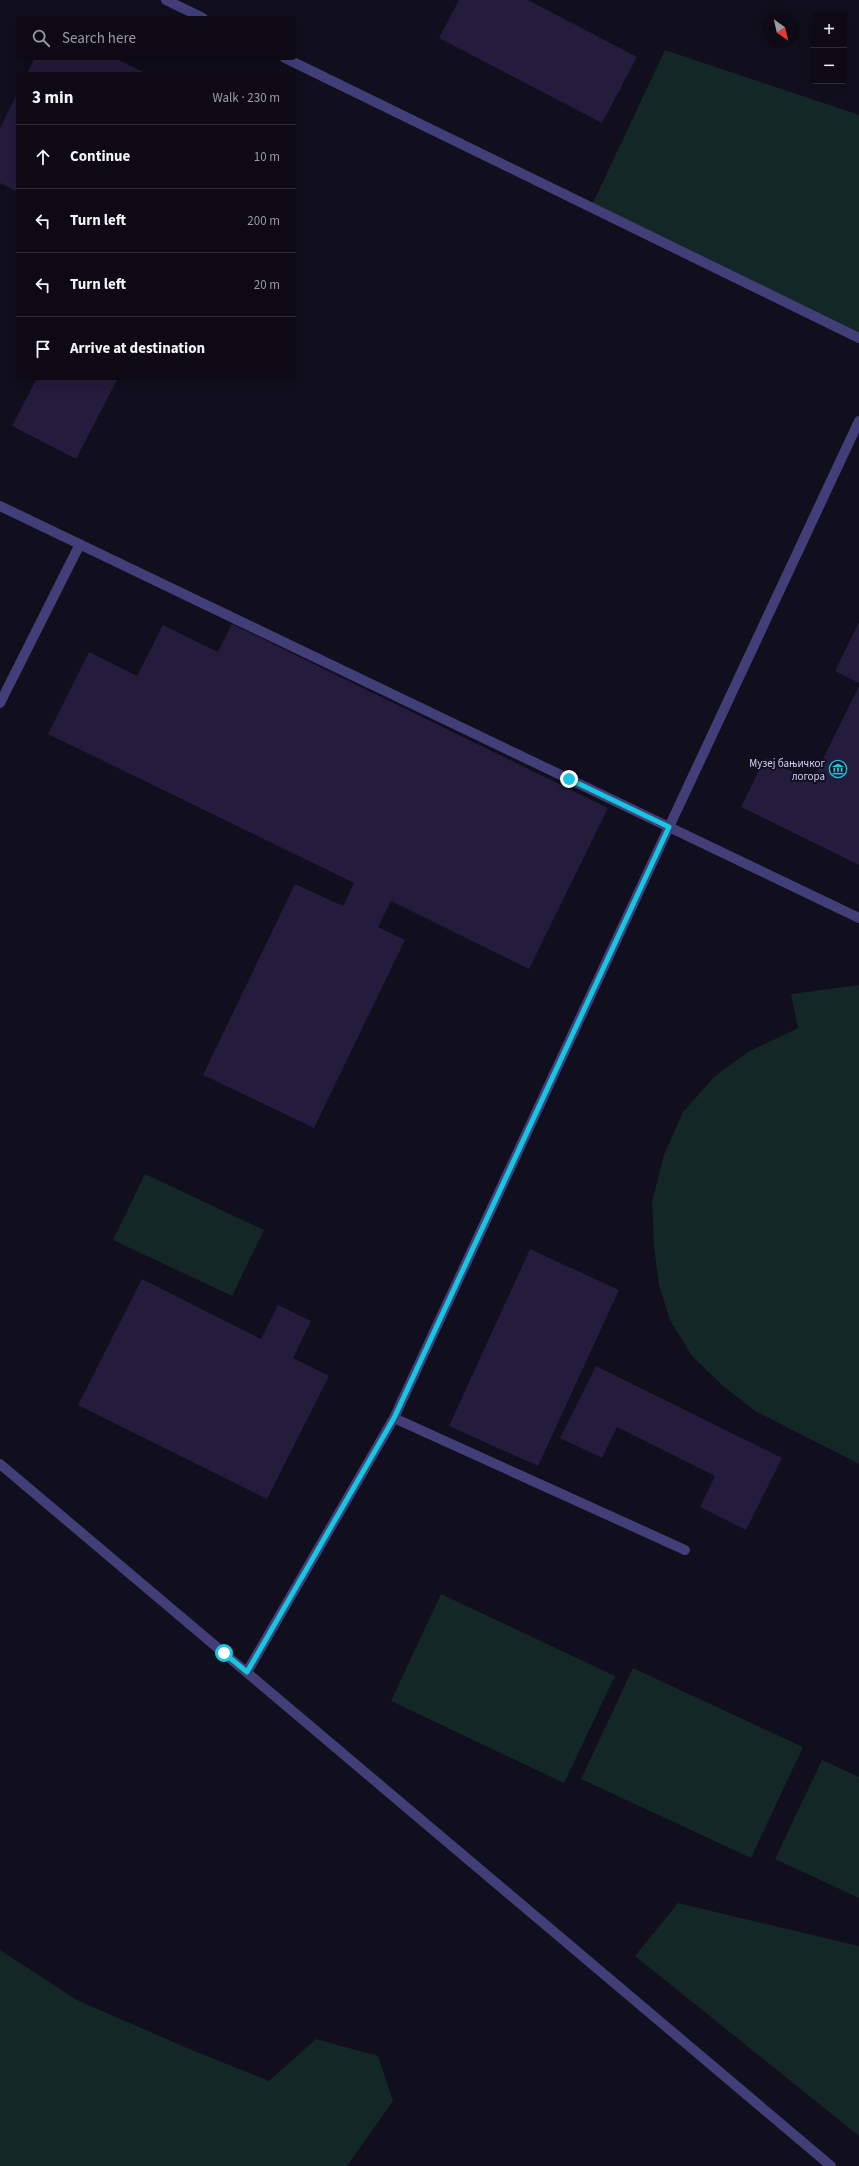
<!DOCTYPE html>
<html lang="en">
<head>
<meta charset="utf-8">
<style>
  body { margin:0; font-family:"Source Sans 3",sans-serif; background:#1b1823; color:#f1f3f6 }
  .controls { position:absolute; right:12px; top:12px; display:grid; overflow:hidden; border-radius:4px; box-shadow:0 4px 16px #0002 }
  .controls button { width:36px; height:36px; display:grid; place-items:center; padding:0; border:0; border-bottom:1px solid #2d2b35; background:#0d0a16; color:#f1f3f6; font:20px sans-serif }
  .compass { position:absolute; left:763px; top:12px; width:36px; height:36px; border-radius:50%; background:#0d0a16; box-shadow:0 4px 16px #0002; rotate:146deg }
  .stop { position:absolute; width:12px; height:12px; margin:-9px; border:3px solid #17c6df; border-radius:50%; background:#fff }
  .stop.end { background:#17c6df; border-color:#fff; box-shadow:0 1px 4px #0008 }
  .list { margin:0; padding:0; list-style:none }
  h2 { display:flex; justify-content:space-between; align-items:center; height:52px; margin:0; padding:0 16px; font-size:17px }
  h2 small { font-size:13px; font-weight:400; color:#9a9aa1 }
  .list li { display:grid; grid-template-columns:26px 1fr auto; gap:12px; align-items:center; box-sizing:border-box; height:64px; padding:0 16px; border-top:1px solid #2d2b35 }
  .list b { display:block; font-size:15px; white-space:nowrap }
  .list em { font-size:13px; font-style:normal; color:#9a9aa1 }
  .icon { flex:none; width:22px; height:22px; fill:none; stroke:currentColor; stroke-width:2; stroke-linecap:round; stroke-linejoin:round }
  .map { position:relative; flex:none; width:859px; height:2166px; overflow:hidden }
  .search { position:absolute; background:#0d0a16; box-shadow:0 4px 16px #0002; left:16px; top:16px; width:280px; height:44px; display:flex; align-items:center; gap:10px; box-sizing:border-box; padding:0 14px; border-radius:4px; color:#9a9aa1; font-size:15px }
  .panel { position:absolute; background:#0d0a16; box-shadow:0 4px 16px #0002; left:16px; top:72px; width:280px; height:308px; border-radius:4px }
  .map>svg:first-child { display:block }
</style>
</head>
<body>
<div class="map">
<svg width="859" height="2166" viewBox="0 0 859 2166">
  <rect width="100%" height="100%" fill="#110e1d"/>
  <!-- green -->
  <path fill="#122726" d="M665 50 859 115V339L591 207Z
    M859 985V1464L755 1411 723 1386 692 1356 670 1320 659 1285 654 1247 652 1202 664 1155 683 1112 715 1076 748 1052 798 1028 791 994Z
    M145 1174 264 1230 232 1296 113 1240Z
    M441 1594 615 1676 564 1783 391 1701Z
    M633 1668 803 1747 751 1858 581 1779Z
    M822 1760 859 1777V1898L775 1859Z
    M678 1903 859 1946V2136L635 1956Z
    M0 1950 77 2000 187 2048 269 2081 316 2039 378 2056 393 2101 347 2166H0Z"/>
  <!-- building -->
  <path fill="#231c3c" d="M459 0H528L637 57 602 123 439 38Z
    M35 58H114L147 74H27Z
    M18 92V192L0 183V128Z
    M37 378H118L76 459 12 426Z
    M859 622V683L835 671Z
    M232 624 608 808 529 969 391 901 378 927 405 940 314 1128 203 1075 295 884 343 906 354 883 48 734 89 652 137 676 163 625 218 652Z
    M859 686V865L741 807 765 758 812 781Z
    M530 1249 619 1290 538 1466 449 1426Z
    M142 1279 261 1339 278 1305 311 1321 293 1358 329 1376 267 1499 78 1405Z
    M596 1366 782 1458 746 1530 700 1507 715 1476 617 1427 602 1458 560 1438Z"/>
  <g fill="none" stroke-linecap="round" stroke-linejoin="round">
    <!-- minor -->
    <path stroke="#413e78" stroke-width="10" d="M166 0 203 18
      M285 58 859 338
      M0 506 669 827 859 421
      M0 703 80 544
      M394 1418 669 827 859 918
      M0 1464 831 2166
      M247 1672 394 1418 685 1550"/>
  </g>
  <g fill="none" stroke-linecap="round" stroke-linejoin="round">
    <!-- route -->
    <path stroke="#17c6df" stroke-width="5" d="M224 1653 247 1672 394 1418 669 827 569 779"/>
  </g>
  <!-- icons -->
  <defs>
    <symbol id="museum-ring" viewBox="-11 -11 22 22"><circle r="9.5" fill="#110e1d" stroke="#17c6df" stroke-width="1.5"/><path d="M0-6L6-3V-2H-6V-3ZM-5-1h2V3h-2ZM-1-1h2V3h-2ZM3-1h2V3H3ZM-6 4H6V6H-6Z" fill="#17c6df"/></symbol>
  </defs>
  <g fill-rule="evenodd">
    <use href="#museum-ring" x="828" y="759" width="20" height="20"/>
  </g>
  <g text-anchor="middle" dominant-baseline="central" stroke-width="4" stroke-linejoin="round" paint-order="stroke">
    <!-- poi labels -->
    <g font-size="11" fill="#d5cffa" stroke="#110e1d" text-anchor="end">
      <text x="825" y="763">Музеј бањичког<tspan x="825" dy="13">логора</tspan></text>
    </g>
  </g>
</svg>
<div class="controls">
<button>+</button>
<button>−</button>
</div>
<svg class="compass" viewBox="-18 -18 36 36"><path d="M0-13l5 13h-10z" fill="#e53935"/><path d="M0 13l5-13h-10z" fill="#9a9aa1"/></svg>
<div class="stop" style="left:224px;top:1653px"></div>
<div class="stop end" style="left:569px;top:779px"></div>
<div class="search"><svg class="icon" aria-label="search" viewBox="0 0 24 24"><circle cx="10" cy="10" r="6"/><path d="M15 15l6 6"/></svg>Search here</div>
<section class="panel">
<h2>3 min<small>Walk · 230 m</small></h2>
<ul class="list">
<li><svg class="icon" aria-label="ahead" viewBox="0 0 24 24"><path d="M12 20V5M6 11l6-6 6 6"/></svg><div><b>Continue</b></div><em>10 m</em></li>
<li><svg class="icon" aria-label="left" viewBox="0 0 24 24"><path d="M17 20v-9H6M10 6l-5 5 5 5"/></svg><div><b>Turn left</b></div><em>200 m</em></li>
<li><svg class="icon" aria-label="left" viewBox="0 0 24 24"><path d="M17 20v-9H6M10 6l-5 5 5 5"/></svg><div><b>Turn left</b></div><em>20 m</em></li>
<li><svg class="icon" aria-label="arrive" viewBox="0 0 24 24"><path d="M6 21V4h12l-3 4 3 4H6"/></svg><div><b>Arrive at destination</b></div></li>
</ul>
</section>
</div>
</body>
</html>
